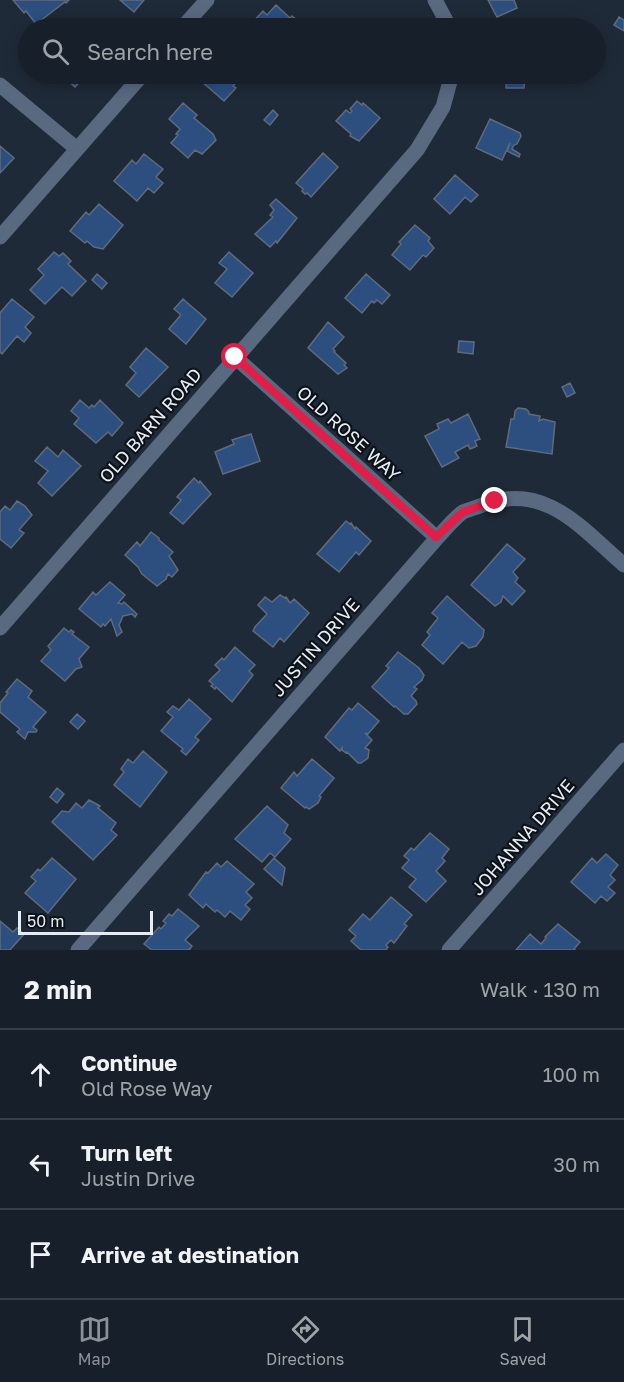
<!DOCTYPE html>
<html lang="en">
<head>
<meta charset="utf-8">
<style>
  body { margin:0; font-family:"Golos Text",sans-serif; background:#242d36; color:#f1f3f6 }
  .scale { position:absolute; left:18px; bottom:15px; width:135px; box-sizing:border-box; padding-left:6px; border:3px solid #e5ecf6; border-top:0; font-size:16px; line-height:21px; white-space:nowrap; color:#e5ecf6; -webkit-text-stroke:4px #0d1218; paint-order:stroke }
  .stop { position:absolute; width:18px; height:18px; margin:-14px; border:4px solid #e11d48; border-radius:50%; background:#fff }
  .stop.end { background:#e11d48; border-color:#fff; box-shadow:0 2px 6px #0008 }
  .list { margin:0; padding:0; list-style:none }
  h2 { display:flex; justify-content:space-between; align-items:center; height:78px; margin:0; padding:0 24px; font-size:26px }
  h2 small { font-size:20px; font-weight:400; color:#9ea3a8 }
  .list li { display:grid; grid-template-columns:39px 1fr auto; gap:18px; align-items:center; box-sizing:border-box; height:90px; padding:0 24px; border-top:2px solid #363e47 }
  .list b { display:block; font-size:22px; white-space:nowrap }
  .list p { margin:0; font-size:20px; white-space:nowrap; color:#9ea3a8 }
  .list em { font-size:20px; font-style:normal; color:#9ea3a8 }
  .icon { flex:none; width:33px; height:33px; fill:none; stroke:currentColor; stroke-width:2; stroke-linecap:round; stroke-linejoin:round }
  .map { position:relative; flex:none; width:624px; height:950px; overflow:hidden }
  .search { position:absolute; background:#17202a; box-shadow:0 3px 15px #0003; left:18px; right:18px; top:18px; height:66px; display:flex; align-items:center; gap:15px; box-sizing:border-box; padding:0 21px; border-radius:33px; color:#9ea3a8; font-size:22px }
  .sheet { height:348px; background:#17202a }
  nav { display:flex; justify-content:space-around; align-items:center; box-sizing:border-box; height:84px; border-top:2px solid #363e47; background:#17202a; font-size:16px; color:#9ea3a8 }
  nav a { display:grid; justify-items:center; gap:3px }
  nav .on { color:#8c9099 }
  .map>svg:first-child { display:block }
</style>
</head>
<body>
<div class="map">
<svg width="624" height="950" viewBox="0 0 624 950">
  <rect width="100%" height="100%" fill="#1f2a38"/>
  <!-- building -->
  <path fill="#2c4f80" stroke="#5f6b7c" stroke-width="1.5" d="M13 0H69L66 3 65 2 36 24 26 11 24 13Z
    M120 0H144L134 12Z
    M488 0H514L517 8 497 17Z
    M276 5 290 18 292 16 307 28H247L263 11 267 15Z
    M619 17 624 20V31L614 25Z
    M60 74H87L75 87Z
    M207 74H244L233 86 236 88 224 101 201 81Z
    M507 74H525L524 88H506Z
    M357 101 362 105 363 103 380 118 359 141 350 136 351 134 336 121 346 110 350 113 352 111 350 109Z
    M183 103 197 115 194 118 213 134 216 140 202 154 195 150 188 158 171 143 178 135 176 134 180 129 169 119Z
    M273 110 278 115 270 125 264 120Z
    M490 119 520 133 521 136 517 144 514 145 512 149 520 154 519 157 507 151 510 143 502 160 476 148Z
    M0 146 14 158 0 173Z
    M323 153 338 167 311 197 307 193 305 194 302 191 303 189 296 183Z
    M144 154 163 169 156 177 163 183 154 193 148 188 137 201 114 181 132 160 136 164Z
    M455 175 478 195 471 202 465 197 450 214 434 199Z
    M276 199 297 218 277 243 276 241 270 247 255 234 273 217 270 215 274 210 270 205Z
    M99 204 123 225 103 249 94 247 87 241 85 243 70 231 86 212 89 215Z
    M415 225 430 238 428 241 434 248 426 257 423 255 410 270 392 255 401 244 399 242Z
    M54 252 59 256 63 253 71 261 68 264 86 281 72 296 62 287 45 304 30 290 44 275 38 269Z
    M229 252 253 273 232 297 215 283 227 269 219 263Z
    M97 274 107 283 102 289 92 280Z
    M366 274 390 295 382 304 377 300 374 303 372 301 362 313 345 298Z
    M12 299 34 317 25 327 31 333 24 342 17 336 2 354 0 352V313Z
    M183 299 206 319 186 344 169 329 180 316V314L174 309Z
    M328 322 344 337 333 349 335 351 334 352 346 363 344 365 347 368 338 374 308 348Z
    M459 341 474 342 473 354 458 352Z
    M146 348 168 367 139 397 126 385 136 373 130 367Z
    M570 383 575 393 567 397 562 387Z
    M80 400 89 408 92 405 94 407 100 400 123 423 112 436 108 432 96 443 74 424 79 418 71 411Z
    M518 408 526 409 529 412V414L540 416 539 421 543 419 555 422 552 454 506 447 511 419H514L515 411Z
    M468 414 480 439 475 441 477 446 470 449 468 445 455 452 459 458 442 467 425 436 439 429 437 424 448 419 451 423Z
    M251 434 260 461 223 474 215 452 234 444 232 440Z
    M47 447 58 457 63 450 81 466 52 496 38 483 48 471 35 461Z
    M194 478 199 483 200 481 211 494 183 524 170 513 181 500 177 497Z
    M17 501 25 506 32 515 19 530 24 533 11 548 0 539V512L5 506 10 510Z
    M346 521 350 524 351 523 355 529 356 527 371 541 359 555 356 552 339 572 317 554Z
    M151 532 159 538V540L173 552 169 556 178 570 172 577 168 574 166 579 157 586 142 574 138 567 125 555 137 542 140 546Z
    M507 544 525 559 513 572 518 578 515 582 525 591 512 605 503 596 501 602 495 606 471 585Z
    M110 582 125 595 118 603 122 604 124 602 137 614 135 617 132 614 123 616 119 625 122 632 117 636 111 619 105 626 103 624 101 627 79 609 93 592 96 595Z
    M280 595 285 598 286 597 290 603 294 599 309 613 284 642 280 638 273 647 253 631 255 627 267 614 258 605 265 597 272 602Z
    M447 596 484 630 483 637 476 646 469 648 462 642 443 664 422 645 430 635 427 632 438 618 432 613Z
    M64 628 69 632 71 630 74 632 72 634 89 647 79 659 82 667 76 669 65 681 41 661 51 650 48 646Z
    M235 647 255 665 249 671 253 675 232 702 216 687 215 689 211 686 213 684 209 681 220 670 215 665 222 658 224 660Z
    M398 652 419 668 424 675 422 680 414 687 417 689 411 696 416 701 417 704 408 714H404L395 706 394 707 372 687 389 668 386 666Z
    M17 679 32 691 28 697 46 712 33 727 37 730 36 732H28L25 739 17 732 20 729 0 712V703L8 693 6 692Z
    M189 699 211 719 195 737 199 740 186 755 181 751 183 749 161 731 173 717 167 712 173 706 179 710Z
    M358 703 379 721 368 734 365 733 372 740 365 748 369 750 368 758 361 763H358L347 752 346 753 342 750V748L340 751 325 737 349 708 352 710Z
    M77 714 85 721 78 729 70 722Z
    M143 751 167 772 140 807 114 785 124 772 121 769 128 759 133 763Z
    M312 759 334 778 319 796 321 797 318 803 309 809 306 807 305 808 281 788 294 772 297 776Z
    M57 788 64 794 57 803 50 797Z
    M89 800 100 806 98 808 116 823 111 830 117 835 93 860 52 822 62 811 69 812 76 803 82 808Z
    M267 806 288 825 284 833 291 839 275 857 270 853 262 862 235 839Z
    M430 833 449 849 442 858 445 861 436 871 446 881 426 902 409 887 416 879 402 868 409 860 404 856 411 848 414 850Z
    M606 854 618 865 610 875 615 880 608 887 615 893 607 901 601 896 595 903 571 882 592 858 597 863Z
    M52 858 76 879 48 913 25 893 36 881 31 877 38 869 40 871Z
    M274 858 285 868 282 885 264 869Z
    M227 861 254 884 246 892 252 898 245 905 250 909 241 920 230 911 225 917 217 910 215 912 206 904 203 908 189 895 206 872 208 873 217 863 221 867Z
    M391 897 412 915 404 924 407 926 394 943 391 940 386 945 388 947 386 950H361L351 941 356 936 349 930 363 914 370 920Z
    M178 909 199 926 185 940 192 946 189 950H152L144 944 159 927 161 929 166 923 163 921 169 914 172 916Z
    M0 921 13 932 17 928 24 934 10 950H0Z
    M558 924 580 942 574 949 575 950H516L530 934 541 944 546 938 545 937Z"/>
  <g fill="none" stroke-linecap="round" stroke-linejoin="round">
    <!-- street -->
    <path stroke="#596980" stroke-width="15" d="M435 0 450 28
      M182 28 207 0
      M0 85 77 149
      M0 237 143 74
      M235 357 437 538
      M0 628 417 150 443 107 452 74
      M78 950 437 538C445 530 454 518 463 512 470 509 478 507 485 504 546 482 582 529 624 565
      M449 950 624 750"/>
  </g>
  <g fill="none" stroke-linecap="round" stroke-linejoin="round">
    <!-- route -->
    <path stroke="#e11d48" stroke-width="8" d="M235 357 436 537 463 512 495 501"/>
  </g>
  <g text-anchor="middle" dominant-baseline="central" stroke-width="4.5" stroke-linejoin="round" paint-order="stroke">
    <!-- street labels -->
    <g font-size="18" fill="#e5ecf6" stroke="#0d1218">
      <text transform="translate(150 425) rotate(-49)">OLD BARN ROAD</text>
      <text transform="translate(349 433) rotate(42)">OLD ROSE WAY</text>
      <text transform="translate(315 647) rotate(-49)">JUSTIN DRIVE</text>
      <text transform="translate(522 837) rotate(-49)">JOHANNA DRIVE</text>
    </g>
  </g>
</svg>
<div class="scale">50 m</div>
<div class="stop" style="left:235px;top:357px"></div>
<div class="stop end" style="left:495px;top:501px"></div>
<div class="search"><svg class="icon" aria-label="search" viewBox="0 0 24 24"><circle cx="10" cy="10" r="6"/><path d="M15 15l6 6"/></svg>Search here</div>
</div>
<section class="sheet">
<h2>2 min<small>Walk · 130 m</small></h2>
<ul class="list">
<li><svg class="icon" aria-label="ahead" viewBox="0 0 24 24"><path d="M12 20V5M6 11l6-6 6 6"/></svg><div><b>Continue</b><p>Old Rose Way</p></div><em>100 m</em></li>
<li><svg class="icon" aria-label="left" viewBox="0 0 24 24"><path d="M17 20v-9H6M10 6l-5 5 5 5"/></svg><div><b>Turn left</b><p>Justin Drive</p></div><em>30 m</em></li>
<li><svg class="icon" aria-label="arrive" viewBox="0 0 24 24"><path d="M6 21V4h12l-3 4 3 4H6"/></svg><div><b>Arrive at destination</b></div></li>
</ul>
</section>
<nav>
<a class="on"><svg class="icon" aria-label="map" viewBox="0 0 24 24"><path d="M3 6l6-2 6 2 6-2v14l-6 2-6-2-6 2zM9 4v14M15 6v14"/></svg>Map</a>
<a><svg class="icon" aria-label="directions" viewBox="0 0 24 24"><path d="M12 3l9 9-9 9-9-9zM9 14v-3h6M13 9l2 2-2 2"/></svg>Directions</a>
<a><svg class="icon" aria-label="saved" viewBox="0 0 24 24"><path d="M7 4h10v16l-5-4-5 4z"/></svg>Saved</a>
</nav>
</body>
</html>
